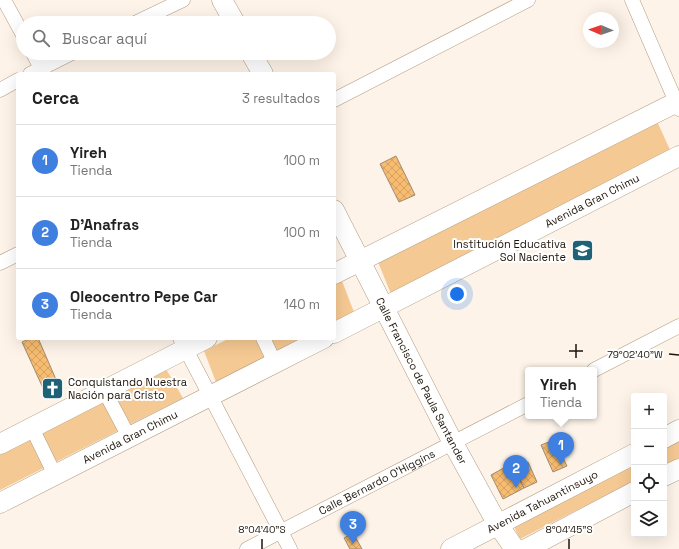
<!DOCTYPE html>
<html lang="es">
<head>
<meta charset="utf-8">
<style>
  body { margin:0; font-family:"Space Grotesk",sans-serif; background:#f6f6f6; color:#222 }
  .controls { position:absolute; right:12px; bottom:12px; display:grid; overflow:hidden; border-radius:4px; box-shadow:0 4px 16px #0002 }
  .controls button { width:36px; height:36px; display:grid; place-items:center; padding:0; border:0; border-bottom:1px solid #e0e0e0; background:#fff; color:#222; font:20px sans-serif }
  .compass { position:absolute; left:583px; top:12px; width:36px; height:36px; border-radius:50%; background:#fff; box-shadow:0 4px 16px #0002; rotate:272deg }
  .you { position:absolute; left:457px; top:294px; width:14px; height:14px; margin:-10px; border:3px solid #fff; border-radius:50%; background:#1a73e8; box-shadow:0 0 0 6px #1a73e833 }
  .badge { display:grid; place-items:center; width:26px; height:26px; border-radius:50%; background:#206275; color:#fff; font-size:13px; font-weight:700 }
  .pin { position:absolute; translate:-50% -33px; filter:drop-shadow(0 1px 2px #0008) }
  .pin::after { content:''; position:absolute; top:21px; width:14px; height:12px; background:inherit; clip-path:polygon(0 0,100% 0,50% 100%) }
  .popup { position:absolute; left:525px; top:367px; width:72px; height:52px; box-sizing:border-box; display:grid; place-content:center; border-radius:4px; background:#fff; filter:drop-shadow(0 1px 3px #0005); font-size:13px; white-space:nowrap; color:#767676 }
  .popup b { font-size:15px; color:#222 }
  .popup::after { content:''; position:absolute; left:50%; top:100%; margin-left:-8px; border:8px solid transparent; border-top-color:#fff }
  .list { margin:0; padding:0; list-style:none }
  h2 { display:flex; justify-content:space-between; align-items:center; height:52px; margin:0; padding:0 16px; font-size:17px }
  h2 small { font-size:13px; font-weight:400; color:#767676 }
  .list li { display:grid; grid-template-columns:26px 1fr auto; gap:12px; align-items:center; box-sizing:border-box; height:72px; padding:0 16px; border-top:1px solid #e0e0e0 }
  .list b { display:block; font-size:15px; white-space:nowrap }
  .list p { margin:0; font-size:13px; white-space:nowrap; color:#767676 }
  .list em { font-size:13px; font-style:normal; color:#767676 }
  .icon { flex:none; width:22px; height:22px; fill:none; stroke:currentColor; stroke-width:2; stroke-linecap:round; stroke-linejoin:round }
  .map { position:relative; flex:none; width:679px; height:549px; overflow:hidden }
  .search { position:absolute; background:#fff; box-shadow:0 4px 16px #0002; left:16px; top:16px; width:320px; height:44px; display:flex; align-items:center; gap:10px; box-sizing:border-box; padding:0 14px; border-radius:22px; color:#767676; font-size:15px }
  .panel { position:absolute; background:#fff; box-shadow:0 4px 16px #0002; left:16px; top:72px; width:320px; height:268px; border-radius:4px }
  .map>svg:first-child { display:block }
</style>
</head>
<body>
<div class="map">
<svg width="679" height="549" viewBox="0 0 679 549">
  <defs>
    <pattern id="building-cross-hatch" width="8" height="8" patternUnits="userSpaceOnUse"><rect width="8" height="8" fill="#f7bc70"/><path d="M0 0l8 8M0 8l8-8" fill="none" stroke="#d3a160"/></pattern>
  </defs>
  <rect width="100%" height="100%" fill="#fdf3e8"/>
  <!-- grass -->
  <path fill="#f5c993" d="M656 119 671 152 391 294 378 262Z
    M342 281 354 312 334 322V284Z
    M230 338H303L216 382 204 351Z
    M166 369 183 398 0 490V455Z
    M679 441V458L664 465V449Z
    M634 465V481L520 539 514 527Z"/>
  <!-- building -->
  <path fill="url(#building-cross-hatch)" stroke="#a28b71" d="M396 156 415 195 399 202 380 164Z
    M31 338H38L61 391 47 397 22 342Z
    M554 440 567 466 553 472 541 445Z
    M528 462 537 482 524 488 514 469Z
    M511 464 514 469 524 488 503 499 491 475Z
    M353 533 362 549H350L344 538Z"/>
  <g fill="none" stroke-linecap="round" stroke-linejoin="round">
    <defs>
      <g id="street">
        <path d="M4 0 23 35"/>
        <path d="M632 0 679 109"/>
        <path d="M135 23 183 0"/>
        <path d="M33 53 44 74"/>
        <path d="M30 74 72 53"/>
        <path d="M0 90 18 80"/>
        <path d="M334 100 528 0"/>
        <path d="M0 263 18 254"/>
        <path d="M180 338 290 549"/>
        <path d="M263 338 275 363"/>
        <path d="M594 370 679 326"/>
        <path d="M104 390 129 437"/>
        <path d="M32 428 55 475"/>
        <path id="s1" d="M247 549 528 404"/>
      </g>
      <g id="secondary">
        <path d="M222 0 235 23"/>
        <path d="M251 53 263 74"/>
        <path id="s2" d="M334 210 453 443 498 525 515 549"/>
        <path d="M334 274 679 101"/>
        <path id="s3" d="M334 333 679 156"/>
        <path d="M664 438 679 430"/>
        <path d="M0 444 207 338"/>
        <path d="M664 476 679 469"/>
        <path id="s4" d="M0 503 324 338"/>
        <path id="s5" d="M451 549 634 454"/>
        <path d="M526 549 634 492"/>
      </g>
    </defs>
    <!-- street casing -->
    <use href="#street" stroke="#b29c81" stroke-width="15"/>
    <!-- secondary casing -->
    <use href="#secondary" stroke="#b29c81" stroke-width="21"/>
    <!-- street -->
    <use href="#street" stroke="#fff" stroke-width="14"/>
    <!-- secondary -->
    <use href="#secondary" stroke="#fff" stroke-width="20"/>
  </g>
  <!-- ticks -->
  <path fill="none" stroke="#1d140a" stroke-width="1.5" d="M569 351H583M669 354 679 355M576 358V344M262 549V539M569 549V539"/>
  <!-- icons -->
  <defs>
    <symbol id="school-square" viewBox="-11 -11 22 22"><rect x="-9" y="-9" width="18" height="18" rx="4" fill="#206275" stroke="#fff"/><path d="M0-5L7-2L0 1L-7-2ZM-4 1L0 2.5L4 1V4Q0 6-4 4Z" fill="#fff"/></symbol>
    <symbol id="church-square" viewBox="-11 -11 22 22"><rect x="-9" y="-9" width="18" height="18" rx="4" fill="#206275" stroke="#fff"/><path d="M-1.2-6h2.4v3.5h3.3v2.4h-3.3V6h-2.4V-.1h-3.3v-2.4h3.3Z" fill="#fff"/></symbol>
  </defs>
  <g fill-rule="evenodd">
    <use href="#school-square" x="570" y="238" width="25" height="25"/>
    <use href="#church-square" x="40" y="376" width="25" height="25"/>
  </g>
  <g text-anchor="middle" dominant-baseline="central" stroke-width="4" stroke-linejoin="round" paint-order="stroke">
    <!-- street labels -->
    <g font-size="11" fill="#1d140a" stroke="#fff">
      <text stroke="none"><textPath href="#s3" startOffset="290">Avenida Gran Chimu</textPath></text>
      <text stroke="none"><textPath href="#s2" startOffset="192">Calle Francisco de Paula Santander</textPath></text>
      <text stroke="none"><textPath href="#s4" startOffset="146">Avenida Gran Chimu</textPath></text>
      <text stroke="none"><textPath href="#s1" startOffset="146">Calle Bernardo O'Higgins</textPath></text>
      <text stroke="none"><textPath href="#s5" startOffset="103">Avenida Tahuantinsuyo</textPath></text>
    </g>
    <!-- poi labels -->
    <g font-size="11" fill="#1d140a" stroke="#fff" text-anchor="end">
      <text x="566" y="244">Institución Educativa<tspan x="566" dy="13">Sol Naciente</tspan></text>
      <text x="68" y="382" text-anchor="start">Conquistando Nuestra<tspan x="68" dy="13">Nación para Cristo</tspan></text>
    </g>
  </g>
  <g font-size="10" text-anchor="middle" fill="#1d140a" stroke="#fff" stroke-width="4" stroke-linejoin="round" paint-order="stroke">
    <text x="635" y="358">79°02'40"W</text>
    <text x="262" y="533">8°04'40"S</text>
    <text x="569" y="533">8°04'45"S</text>
  </g>
</svg>
<div class="controls">
<button>+</button>
<button>−</button>
<button><svg class="icon" aria-label="locate" viewBox="0 0 24 24"><circle cx="12" cy="12" r="6"/><path d="M12 2v4M12 18v4M2 12h4M18 12h4"/></svg></button>
<button><svg class="icon" aria-label="layers" viewBox="0 0 24 24"><path d="M12 4l9 5-9 5-9-5zM3 14l9 5 9-5"/></svg></button>
</div>
<svg class="compass" viewBox="-18 -18 36 36"><path d="M0-13l5 13h-10z" fill="#e53935"/><path d="M0 13l5-13h-10z" fill="#767676"/></svg>
<div class="you"></div>
<div class="pin badge" style="left:561px;top:465px;background:#3f7fe0">1</div>
<div class="popup"><b>Yireh</b>Tienda</div>
<div class="pin badge" style="left:516px;top:488px;background:#3f7fe0">2</div>
<div class="pin badge" style="left:353px;top:544px;background:#3f7fe0">3</div>
<div class="search"><svg class="icon" aria-label="search" viewBox="0 0 24 24"><circle cx="10" cy="10" r="6"/><path d="M15 15l6 6"/></svg>Buscar aquí</div>
<section class="panel">
<h2>Cerca<small>3 resultados</small></h2>
<ul class="list">
<li><span class="badge" style="background:#3f7fe0">1</span><div><b>Yireh</b><p>Tienda</p></div><em>100 m</em></li>
<li><span class="badge" style="background:#3f7fe0">2</span><div><b>D'Anafras</b><p>Tienda</p></div><em>100 m</em></li>
<li><span class="badge" style="background:#3f7fe0">3</span><div><b>Oleocentro Pepe Car</b><p>Tienda</p></div><em>140 m</em></li>
</ul>
</section>
</div>
</body>
</html>
